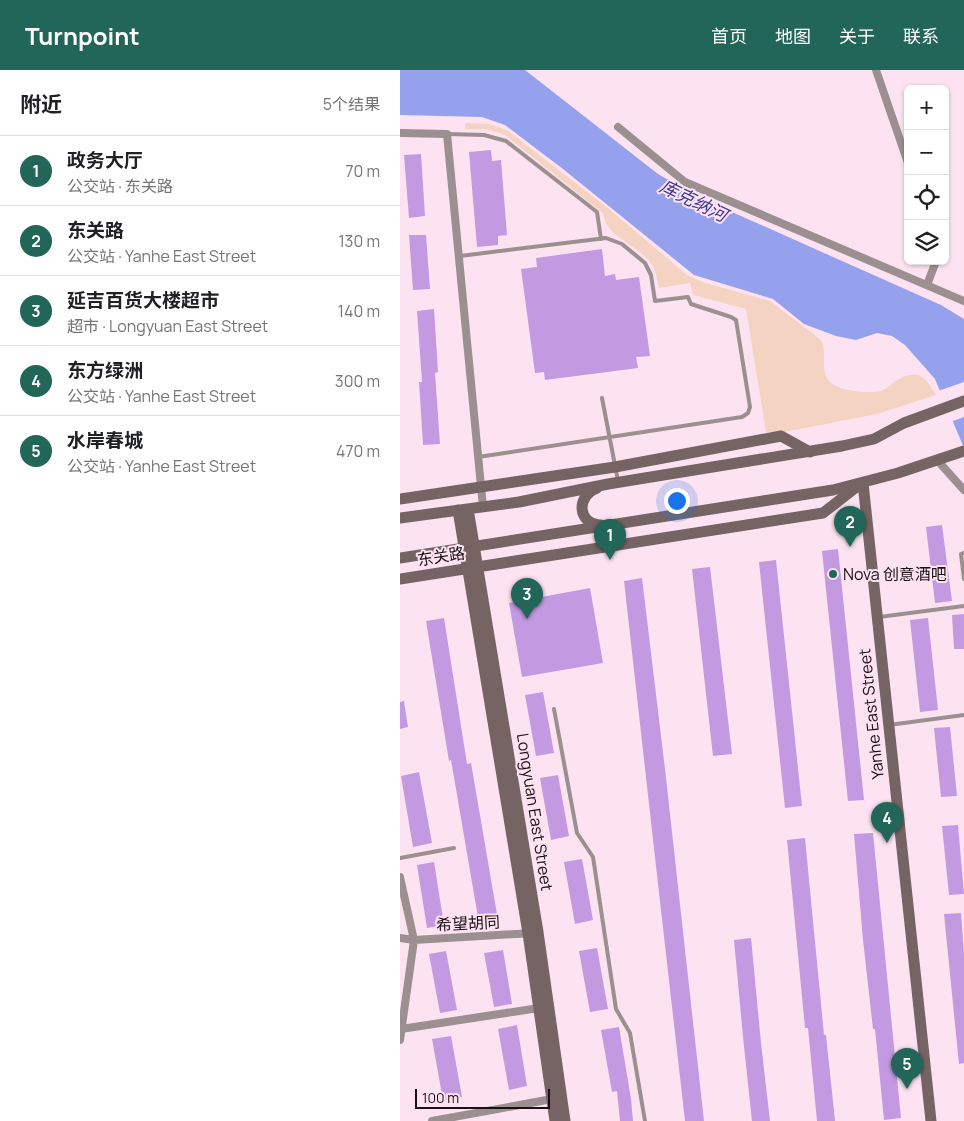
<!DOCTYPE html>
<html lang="zh">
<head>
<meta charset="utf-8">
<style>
  body { margin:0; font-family:Manrope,"Noto Sans SC",sans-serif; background:#f6f6f6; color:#202124 }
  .controls { position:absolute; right:15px; top:15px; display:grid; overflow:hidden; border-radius:8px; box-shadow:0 1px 4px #0004 }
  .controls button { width:45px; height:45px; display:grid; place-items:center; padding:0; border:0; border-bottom:1px solid #e0e0e0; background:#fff; color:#202124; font:25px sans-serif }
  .scale { position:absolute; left:15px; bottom:12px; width:135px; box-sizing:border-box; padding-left:5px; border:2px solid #1a1117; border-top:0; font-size:14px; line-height:18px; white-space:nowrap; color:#1a1117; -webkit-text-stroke:4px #fde3f1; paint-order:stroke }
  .you { position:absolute; left:276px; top:430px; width:18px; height:18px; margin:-12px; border:4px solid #fff; border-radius:50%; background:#1a73e8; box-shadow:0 0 0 8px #1a73e833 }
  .badge { display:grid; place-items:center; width:32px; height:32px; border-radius:50%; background:#216658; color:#fff; font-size:16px; font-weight:700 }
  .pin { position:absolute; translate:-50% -41px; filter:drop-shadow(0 1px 2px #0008) }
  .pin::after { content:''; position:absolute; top:26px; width:18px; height:15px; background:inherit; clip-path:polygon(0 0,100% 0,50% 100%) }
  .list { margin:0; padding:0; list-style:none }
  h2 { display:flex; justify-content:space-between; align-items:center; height:65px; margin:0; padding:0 20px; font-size:21px }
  h2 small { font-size:16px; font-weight:400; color:#757577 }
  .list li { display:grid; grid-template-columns:32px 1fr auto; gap:15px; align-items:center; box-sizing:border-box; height:70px; padding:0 20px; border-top:1px solid #e0e0e0 }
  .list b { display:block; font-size:19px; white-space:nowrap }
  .list p { margin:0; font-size:16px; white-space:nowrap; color:#757577 }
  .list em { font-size:16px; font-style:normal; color:#757577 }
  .icon { flex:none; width:28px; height:28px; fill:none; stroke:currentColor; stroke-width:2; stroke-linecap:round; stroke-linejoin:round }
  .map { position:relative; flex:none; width:564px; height:1051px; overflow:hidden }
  header { display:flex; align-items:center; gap:30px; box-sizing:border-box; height:70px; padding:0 25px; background:#216658; color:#fff }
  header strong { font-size:24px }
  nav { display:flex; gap:28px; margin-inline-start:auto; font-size:18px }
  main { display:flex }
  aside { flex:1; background:#fff }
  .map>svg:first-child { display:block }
</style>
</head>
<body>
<header>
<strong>Turnpoint</strong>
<nav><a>首页</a><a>地图</a><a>关于</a><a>联系</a></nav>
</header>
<main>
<aside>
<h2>附近<small>5个结果</small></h2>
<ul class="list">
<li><span class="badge">1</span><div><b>政务大厅</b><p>公交站 · 东关路</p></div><em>70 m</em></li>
<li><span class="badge">2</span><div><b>东关路</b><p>公交站 · Yanhe East Street</p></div><em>130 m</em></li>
<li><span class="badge">3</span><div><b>延吉百货大楼超市</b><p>超市 · Longyuan East Street</p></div><em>140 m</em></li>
<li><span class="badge">4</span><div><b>东方绿洲</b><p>公交站 · Yanhe East Street</p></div><em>300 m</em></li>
<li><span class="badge">5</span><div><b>水岸春城</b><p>公交站 · Yanhe East Street</p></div><em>470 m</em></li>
</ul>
</aside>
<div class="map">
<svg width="564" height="1051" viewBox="0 0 564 1051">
  <rect width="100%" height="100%" fill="#fde3f1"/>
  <!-- green -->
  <path fill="#f4d3c2" d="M65 53 89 54 107 60 209 139 287 205 305 213 370 231 421 270C428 283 419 299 429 311 437 321 469 324 481 321 485 320 490 315 494 312 516 298 524 304 536 325L477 344 379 363 366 362 346 239 293 225 290 213 259 218C257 209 256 199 250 192 235 173 207 168 203 143L105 65 87 59H65Z"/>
  <!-- water -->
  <path fill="#95a1ed" d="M0 0H125L258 104 296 126 541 235 564 249V378L535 309 505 275 492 266 477 263 456 270 436 266 404 254 373 229 294 205 163 99 105 55 82 47 0 45Z"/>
  <!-- pier -->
  <path fill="#fde3f1" d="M564 312V347L550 352 538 321Z"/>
  <!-- building -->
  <path fill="#c39ae2" d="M91 80 92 91 101 90 107 165 98 166V175L77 177 69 82Z
    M21 84 25 146 9 148 4 85Z
    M9 165H26L30 219 13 220Z
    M202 179 205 206 215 204 216 210 239 207 250 286 236 287 238 298 145 310 144 302 135 303 121 199 137 197 136 188Z
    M34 239 38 302 35 303 40 374 23 375 19 312H22L17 241Z
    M542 455 552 531 535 533 526 457Z
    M438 479 464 730 448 731 422 481Z
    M376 490 402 736 385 738 359 492Z
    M310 497 332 684 313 686 292 499Z
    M242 508 265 699 304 1051H285L257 805 224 511Z
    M190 518 203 593 122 607 109 533Z
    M564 544V579H554L552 545Z
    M44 548 67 694 71 693 99 856 80 859 51 690 49 691 26 551Z
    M528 548 538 640 520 642 510 550Z
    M143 622 154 683 136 686 125 625Z
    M4 631 8 657 0 659V632Z
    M550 657 557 726 541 727 534 658Z
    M19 702 32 773 13 777 1 706Z
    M158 705 169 766 151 770 140 708Z
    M558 755 564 824 549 825 542 756Z
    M473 763 501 1048 484 1050 475 959H473L463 870 454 764Z
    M405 768 424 965H426L435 1051H417L408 958H405L387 770Z
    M182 789 193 850 175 854 164 792Z
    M34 792 44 855 27 858 17 795Z
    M561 843 564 884V993L559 994 544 844Z
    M351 868 361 973 370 1051H352L343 967 334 870Z
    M197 878 208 939 190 942 179 881Z
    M103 880 112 934 94 937 84 883Z
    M46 881 57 940 40 943 29 884Z
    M117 955 127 1016 109 1020 98 959Z
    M219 957 231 1029 233 1051H220L217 1021 212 1022 201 960Z
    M51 966 62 1027 43 1030 32 969Z"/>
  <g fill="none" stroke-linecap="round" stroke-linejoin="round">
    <!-- lane -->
    <path stroke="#9c8f90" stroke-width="4" d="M47 64 84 65 106 71 197 142 201 169
      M60 186 206 168 222 174 245 193 251 205 255 231 288 227 291 234 331 247 336 250 350 337 348 343 342 347 78 387
      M202 328 218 411
      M564 483 561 484 564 509
      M479 547 564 536
      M154 639 177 763 193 787 216 939 230 963 245 1051
      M489 655 564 645
      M0 788 54 778"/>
    <!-- street -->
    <path stroke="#9c8f90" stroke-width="8" d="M476 0 508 93
      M218 57 285 112 564 231
      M0 63 47 64 83 437
      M527 215 536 191
      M537 390 564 420
      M0 807 14 870 0 970
      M0 868 14 870 133 863
      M1 959 139 938
      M32 1051 152 1029"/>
    <!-- secondary -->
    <path stroke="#766464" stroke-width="11" d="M463 413 531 1051
      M197 418C176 426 177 454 201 455
      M0 429 215 397 381 366 410 382
      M68 439 138 862 165 1051
      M58 440 128 863 155 1051
      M0 448 119 432 208 414 442 376 474 369 504 353 564 331
      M0 488 433 420 498 403 564 381
      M0 509 423 443 459 415"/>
  </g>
  <!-- markers -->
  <circle fill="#216658" stroke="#fde3f1" stroke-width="2" cx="433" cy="504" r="5"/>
  <g text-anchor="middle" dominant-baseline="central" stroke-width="4" stroke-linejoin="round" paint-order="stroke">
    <!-- street labels -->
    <g font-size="16" fill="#1a1117" stroke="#fde3f1">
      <text transform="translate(41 486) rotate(-9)">东关路</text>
      <text transform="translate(471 644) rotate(-96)">Yanhe East Street</text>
      <text transform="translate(135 742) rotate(81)">Longyuan East Street</text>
      <text transform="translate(68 853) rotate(-3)">希望胡同</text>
    </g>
    <!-- poi labels -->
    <g font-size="16" fill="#1a1117" stroke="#fde3f1" text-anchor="start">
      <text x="443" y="504">Nova 创意酒吧</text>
    </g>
    <!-- water labels -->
    <g font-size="18" font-style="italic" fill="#373990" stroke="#fde3f1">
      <text transform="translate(294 130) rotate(26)">库克纳河</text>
    </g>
  </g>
</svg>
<div class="controls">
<button>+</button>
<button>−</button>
<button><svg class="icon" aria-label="locate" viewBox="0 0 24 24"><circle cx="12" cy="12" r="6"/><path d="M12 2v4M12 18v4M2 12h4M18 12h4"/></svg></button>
<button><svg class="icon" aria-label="layers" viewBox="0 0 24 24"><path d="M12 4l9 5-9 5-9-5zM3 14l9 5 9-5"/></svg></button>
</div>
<div class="scale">100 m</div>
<div class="you"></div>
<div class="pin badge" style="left:210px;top:490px">1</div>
<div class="pin badge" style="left:450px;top:477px">2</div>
<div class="pin badge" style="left:127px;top:549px">3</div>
<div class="pin badge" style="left:487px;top:773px">4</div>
<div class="pin badge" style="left:507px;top:1019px">5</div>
</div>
</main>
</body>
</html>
